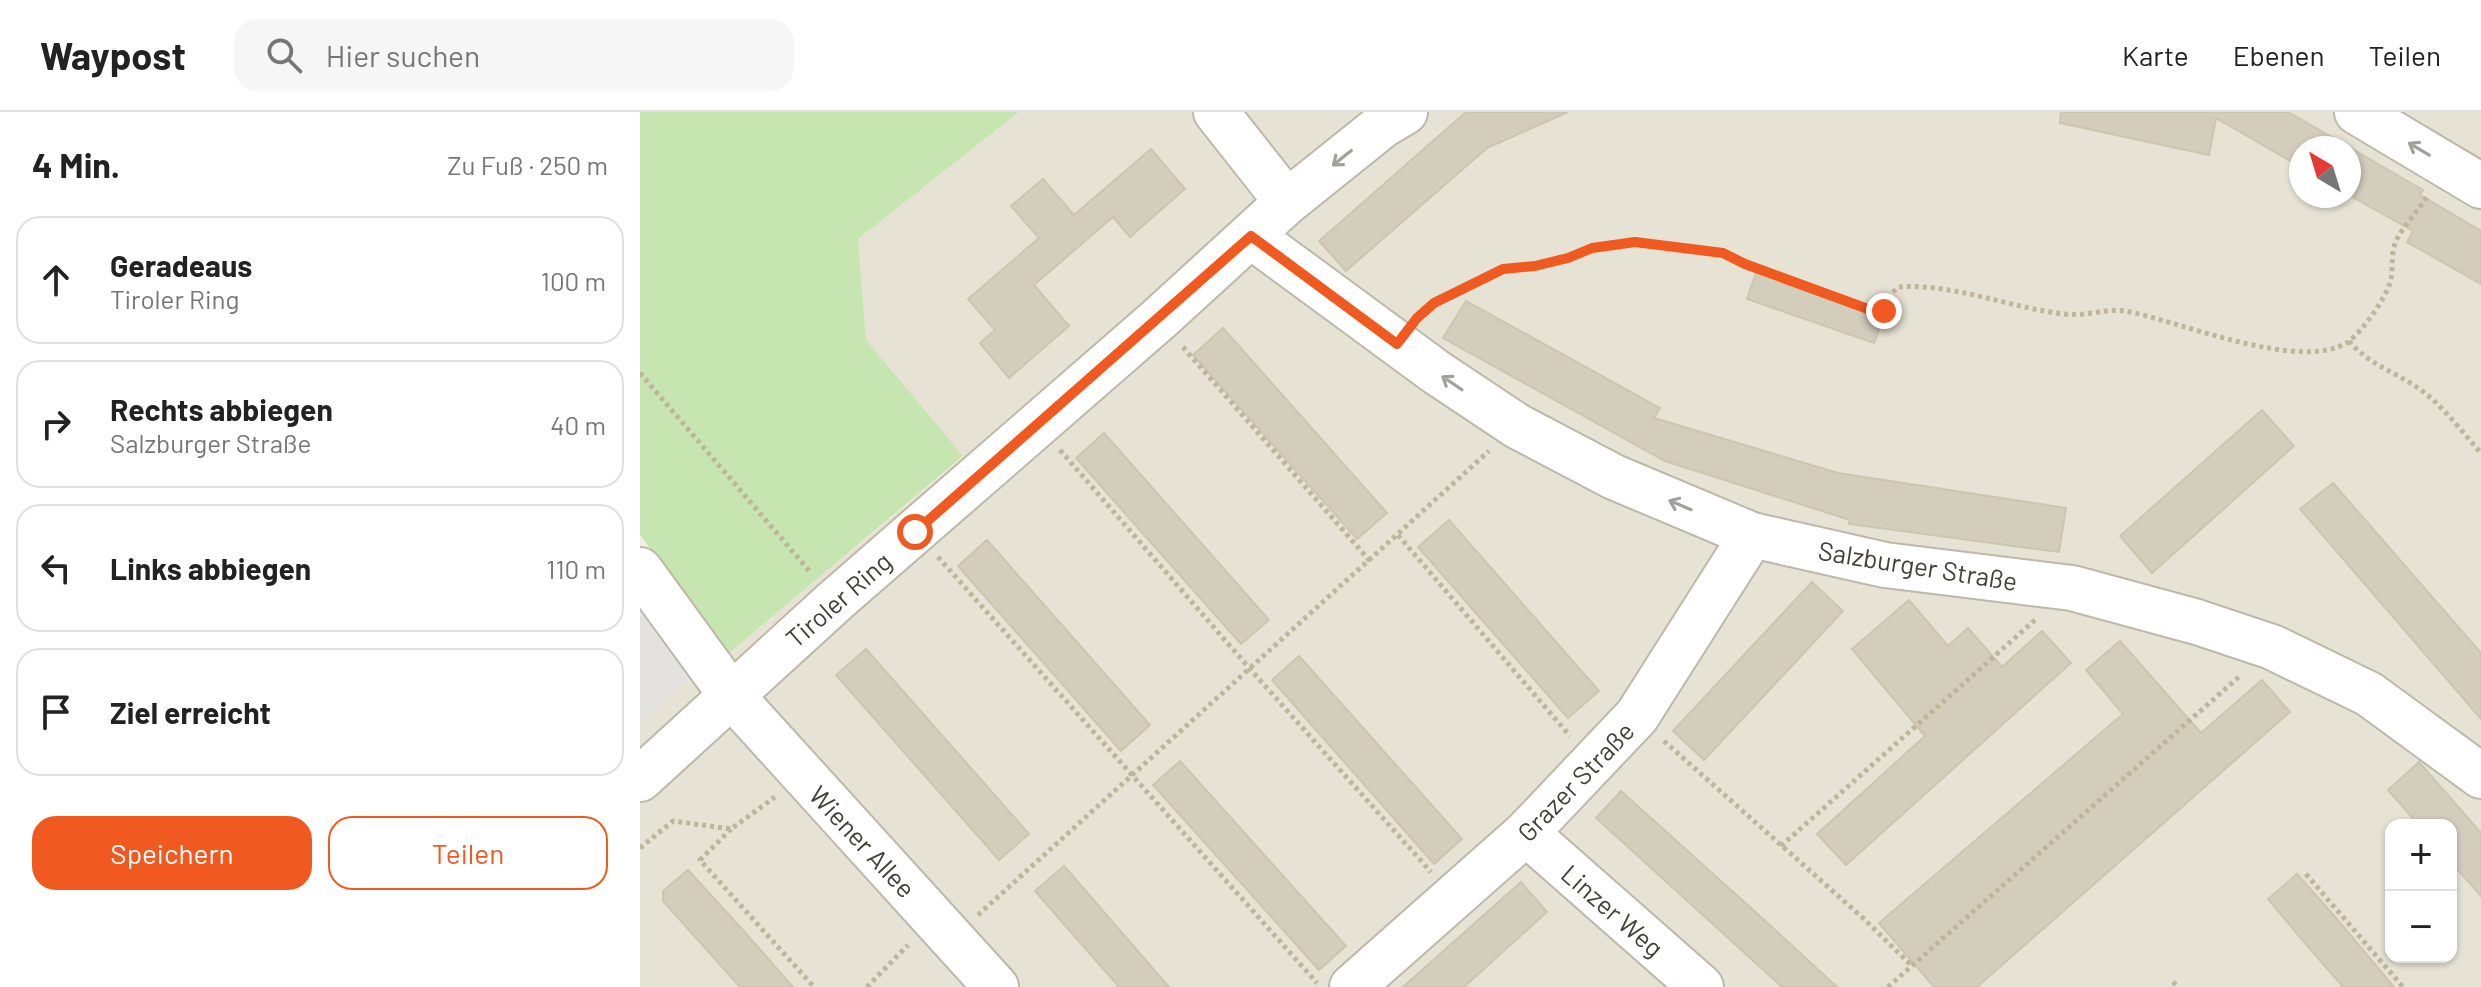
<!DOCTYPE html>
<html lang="de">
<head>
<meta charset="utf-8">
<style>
  body { margin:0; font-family:Barlow,sans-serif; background:#f6f6f6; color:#222 }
  .controls { position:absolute; right:24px; bottom:24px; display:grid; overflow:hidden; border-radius:16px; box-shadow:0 2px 6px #0004 }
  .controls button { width:72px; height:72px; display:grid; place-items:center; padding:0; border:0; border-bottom:2px solid #e0e0e0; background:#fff; color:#222; font:40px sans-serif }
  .compass { position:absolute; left:1649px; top:24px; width:72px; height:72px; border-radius:50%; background:#fff; box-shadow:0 2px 6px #0004; rotate:322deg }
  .stop { position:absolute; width:24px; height:24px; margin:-18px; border:6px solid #f0591f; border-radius:50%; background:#fff }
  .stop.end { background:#f0591f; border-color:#fff; box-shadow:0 2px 8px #0008 }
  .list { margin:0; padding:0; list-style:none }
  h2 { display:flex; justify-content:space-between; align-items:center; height:104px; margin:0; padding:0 32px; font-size:34px }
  h2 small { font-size:26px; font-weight:400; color:#767676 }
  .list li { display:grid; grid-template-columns:52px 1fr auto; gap:24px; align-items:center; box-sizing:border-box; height:128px; margin:0 16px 16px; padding:0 16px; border:2px solid #e0e0e0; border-radius:24px }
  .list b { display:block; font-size:30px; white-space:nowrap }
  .list p { margin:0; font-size:26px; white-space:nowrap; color:#767676 }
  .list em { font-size:26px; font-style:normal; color:#767676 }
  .actions { display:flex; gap:16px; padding:24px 32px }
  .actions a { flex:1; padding:18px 0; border:2px solid #f0591f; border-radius:24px; text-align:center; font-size:28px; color:#f0591f }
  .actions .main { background:#f0591f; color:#fff }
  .icon { flex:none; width:44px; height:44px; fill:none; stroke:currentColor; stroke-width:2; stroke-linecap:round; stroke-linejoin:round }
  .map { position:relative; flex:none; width:1841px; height:875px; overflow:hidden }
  header { display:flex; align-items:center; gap:48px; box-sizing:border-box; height:112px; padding:0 40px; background:#fff; border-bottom:2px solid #e0e0e0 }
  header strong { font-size:38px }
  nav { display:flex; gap:44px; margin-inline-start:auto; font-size:28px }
  .search { width:560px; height:72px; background:#f6f6f6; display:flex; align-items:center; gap:20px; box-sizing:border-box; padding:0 28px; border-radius:24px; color:#767676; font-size:30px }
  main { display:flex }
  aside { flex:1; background:#fff }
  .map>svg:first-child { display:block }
</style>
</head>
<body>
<header>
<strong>Waypost</strong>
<div class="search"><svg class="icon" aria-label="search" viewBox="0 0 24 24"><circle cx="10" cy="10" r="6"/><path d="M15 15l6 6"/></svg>Hier suchen</div>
<nav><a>Karte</a><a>Ebenen</a><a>Teilen</a></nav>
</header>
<main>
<aside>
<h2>4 Min.<small>Zu Fuß · 250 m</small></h2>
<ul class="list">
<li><svg class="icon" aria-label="ahead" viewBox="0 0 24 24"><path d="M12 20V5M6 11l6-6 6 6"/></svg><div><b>Geradeaus</b><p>Tiroler Ring</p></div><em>100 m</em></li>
<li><svg class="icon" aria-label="right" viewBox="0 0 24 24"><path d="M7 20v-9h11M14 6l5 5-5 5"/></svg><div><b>Rechts abbiegen</b><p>Salzburger Straße</p></div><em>40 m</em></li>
<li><svg class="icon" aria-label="left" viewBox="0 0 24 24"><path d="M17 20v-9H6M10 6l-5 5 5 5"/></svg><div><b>Links abbiegen</b></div><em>110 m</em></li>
<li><svg class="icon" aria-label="arrive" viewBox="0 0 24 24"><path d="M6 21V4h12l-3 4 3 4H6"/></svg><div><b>Ziel erreicht</b></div></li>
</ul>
<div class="actions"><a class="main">Speichern</a><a>Teilen</a></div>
</aside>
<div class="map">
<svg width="1841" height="875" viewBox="0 0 1841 875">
  <rect width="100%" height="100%" fill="#f2f0e6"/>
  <!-- residential -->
  <path fill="#e6e2d4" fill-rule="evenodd" d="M379 0H1841V875H0V611L59 558 89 541 323 345 226 228 218 127ZM1661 36H1709V84H1661ZM1751 713H1811V845H1751Z"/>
  <!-- green -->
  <path fill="#c6e5b0" d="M0 0H379L218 127 226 228 323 344 89 541 0 423Z"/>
  <!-- parking -->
  <path fill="#e3e2de" d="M0 492 59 558 0 611Z"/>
  <!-- building -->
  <path fill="#d3cdbc" stroke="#cdc5af" stroke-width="2" d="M826 0H928L847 36 706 159 679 129Z
    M1421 0H1648L1783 78 1780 83 1841 119V172L1767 130 1773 119 1709 83V36H1661V55L1576 6 1569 43 1420 11Z
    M511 37 545 77 490 125 473 105 394 173 429 214 369 266 340 231 355 218 328 187 399 126 371 94 403 67 434 103Z
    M1116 161 1244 205 1234 231 1107 187Z
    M826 189 1020 296 1014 306 1198 361 1426 396 1419 440 1209 412 1210 408 1025 349 803 226Z
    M583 216 747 401 717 427 553 243Z
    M1622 298 1654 334 1512 461 1480 424Z
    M464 321 629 508 601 532 436 346Z
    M1693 371 1841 541V607L1660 397Z
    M809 408 959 579 928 606 778 435Z
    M347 428 510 613 481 639 318 454Z
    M1172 470 1203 499 1064 648 1033 619Z
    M1269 488 1308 534 1328 516 1362 555 1402 519 1431 551 1206 753 1177 722 1285 624 1212 537Z
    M1480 529 1561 621 1622 568 1650 600 1337 875H1294L1239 811 1483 602 1446 558Z
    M226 537 389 722 359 748 196 563Z
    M659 544 822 727 794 752 632 568Z
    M540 649 706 834 679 858 513 673Z
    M1779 650 1841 721V784L1811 750V713H1779L1748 678Z
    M981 679 1122 806 1197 875H1142L956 706Z
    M424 754 490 830 529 875H479L422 810 395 779Z
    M48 758 101 816 153 875H100L23 789V779Z
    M1657 762 1697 807 1754 875H1703L1664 830 1628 787Z
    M881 770 907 800 824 875H763Z"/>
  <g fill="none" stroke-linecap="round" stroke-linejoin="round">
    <defs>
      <path id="minor" d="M576 0 647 90
        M1717 0 1841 74
        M611 124 796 260 877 314 974 365 1112 423 1245 453 1432 476 1557 510 1632 535 1729 582 1841 664
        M0 458 91 583 356 875
        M0 667 195 489 519 207 647 90 743 13 765 0
        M886 721 1061 875
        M712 875 886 721 997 604 1112 423"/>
    </defs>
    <!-- minor casing -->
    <use href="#minor" stroke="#bdb8a9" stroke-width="48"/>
    <!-- path -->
    <path stroke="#beb69b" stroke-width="5" stroke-dasharray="4 4" stroke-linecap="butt" d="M781 202 794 191 863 157 895 154 928 146 952 136 995 130 1083 141 1105 152 1239 201 1244 199 1250 183 1258 175C1314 171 1369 196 1425 202 1444 205 1466 196 1485 199 1540 209 1660 261 1708 230 1722 220 1745 187 1750 171 1754 158 1750 143 1756 129 1763 114 1778 99 1787 85
      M1709 229C1729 253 1756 260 1781 278 1804 295 1822 320 1841 341
      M543 235 730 449
      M0 261 171 461
      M420 338 610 557 791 760
      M758 423 930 624
      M298 445 677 871
      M1024 629 1223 806 1272 854
      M91 717 60 748 174 875
      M1141 734 1395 508
      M0 736 33 709 91 717 135 685
      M1666 762 1763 875
      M338 803 849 339
      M1533 870 1538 875
      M227 875 268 833
      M1248 875 1601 563"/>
    <!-- minor -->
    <use href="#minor" stroke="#fff" stroke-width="44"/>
  </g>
  <!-- one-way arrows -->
  <defs><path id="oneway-shaft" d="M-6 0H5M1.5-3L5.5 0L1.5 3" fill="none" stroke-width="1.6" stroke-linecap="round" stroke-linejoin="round" transform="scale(2)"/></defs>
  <g stroke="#a2a09a">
    <use href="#oneway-shaft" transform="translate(1779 37) rotate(-149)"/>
    <use href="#oneway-shaft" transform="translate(702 46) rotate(141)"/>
    <use href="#oneway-shaft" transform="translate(812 271) rotate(-146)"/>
    <use href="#oneway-shaft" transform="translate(1040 393) rotate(-157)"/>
  </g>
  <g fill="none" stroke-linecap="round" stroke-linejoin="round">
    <!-- route -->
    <path stroke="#f0591f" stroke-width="10" d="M275 420 611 124 757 232 777 206 794 191 863 157 895 154 928 146 952 136 995 130 1083 141 1105 152 1239 201 1244 199"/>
  </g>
  <g text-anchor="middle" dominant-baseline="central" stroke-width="8" stroke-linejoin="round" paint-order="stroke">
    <!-- street labels -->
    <g font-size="26" fill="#444035" stroke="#fff">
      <text transform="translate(1278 453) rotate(9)">Salzburger Straße</text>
      <text transform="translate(198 487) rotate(-41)">Tiroler Ring</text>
      <text transform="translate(935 669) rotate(-46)">Grazer Straße</text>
      <text transform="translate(223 729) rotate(47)">Wiener Allee</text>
      <text transform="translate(973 798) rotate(41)">Linzer Weg</text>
    </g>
  </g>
</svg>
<div class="controls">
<button>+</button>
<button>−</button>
</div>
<svg class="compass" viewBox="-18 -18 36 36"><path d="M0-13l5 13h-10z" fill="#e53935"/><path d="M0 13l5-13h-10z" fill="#767676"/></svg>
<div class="stop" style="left:275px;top:420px"></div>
<div class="stop end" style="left:1244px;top:199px"></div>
</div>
</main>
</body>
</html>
